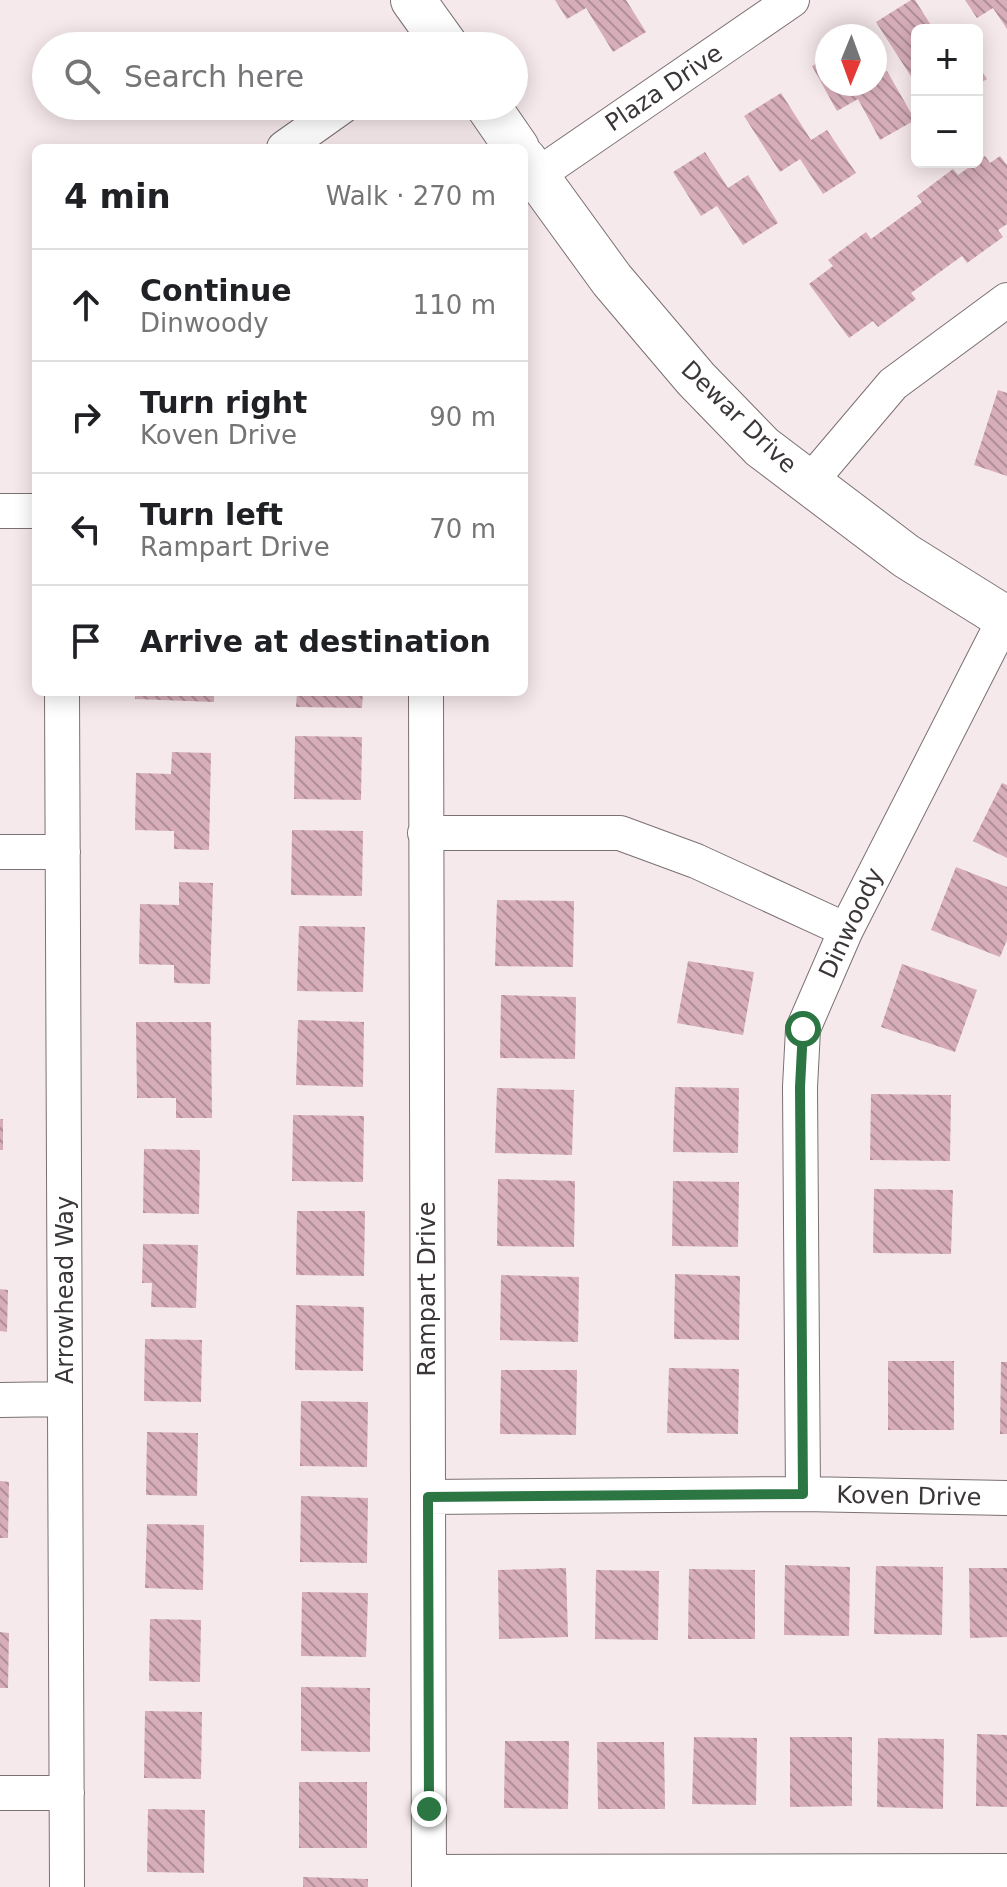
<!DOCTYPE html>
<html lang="en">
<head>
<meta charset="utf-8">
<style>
  body { margin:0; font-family:"DejaVu Sans",sans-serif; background:#f2f2f2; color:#202124 }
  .controls { position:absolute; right:24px; top:24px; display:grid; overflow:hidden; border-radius:12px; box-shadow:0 4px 20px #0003 }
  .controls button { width:72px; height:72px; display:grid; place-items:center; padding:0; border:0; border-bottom:2px solid #e0e0e0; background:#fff; color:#202124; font:40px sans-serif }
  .compass { position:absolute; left:815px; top:24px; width:72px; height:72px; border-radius:50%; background:#fff; box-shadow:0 4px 20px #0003; rotate:181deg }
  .stop { position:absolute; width:24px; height:24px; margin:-18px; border:6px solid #2c7644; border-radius:50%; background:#fff }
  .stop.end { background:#2c7644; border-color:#fff; box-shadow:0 2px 8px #0008 }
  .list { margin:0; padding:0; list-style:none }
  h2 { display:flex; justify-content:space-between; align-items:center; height:104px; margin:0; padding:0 32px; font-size:34px }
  h2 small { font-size:26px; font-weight:400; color:#757577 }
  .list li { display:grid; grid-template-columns:52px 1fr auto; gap:24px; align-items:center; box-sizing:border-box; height:112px; padding:0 32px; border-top:2px solid #e0e0e0 }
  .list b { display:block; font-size:30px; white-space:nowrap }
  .list p { margin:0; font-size:26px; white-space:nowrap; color:#757577 }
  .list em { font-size:26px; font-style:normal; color:#757577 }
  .icon { flex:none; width:44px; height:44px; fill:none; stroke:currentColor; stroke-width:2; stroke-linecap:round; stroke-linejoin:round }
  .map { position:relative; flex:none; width:1007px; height:1887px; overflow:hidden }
  .search { position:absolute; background:#fff; box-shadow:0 4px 20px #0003; left:32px; top:32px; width:496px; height:88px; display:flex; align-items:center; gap:20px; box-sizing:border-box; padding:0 28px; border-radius:44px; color:#757577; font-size:30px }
  .panel { position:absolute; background:#fff; box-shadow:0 4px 20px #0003; left:32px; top:144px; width:496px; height:552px; border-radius:12px }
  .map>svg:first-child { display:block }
</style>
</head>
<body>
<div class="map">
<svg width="1007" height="1887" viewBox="0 0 1007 1887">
  <defs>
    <pattern id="building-back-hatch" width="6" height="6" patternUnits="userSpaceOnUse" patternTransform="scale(2)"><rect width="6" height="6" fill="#d6adb9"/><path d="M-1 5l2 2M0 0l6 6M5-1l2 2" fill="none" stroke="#af8e97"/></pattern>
  </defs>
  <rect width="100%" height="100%" fill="#f6e9ec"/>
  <!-- building -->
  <path fill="url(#building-back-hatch)" d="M555 0H626L646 32 613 52 586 8 567 19Z
    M911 0H915L934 30H917V75L912 78 876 22Z
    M965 0H1007V29L993 8 977 18Z
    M827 58V84H875V77L887 71 915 120 880 140 858 99 837 111 812 66Z
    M977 64 987 79 977 85Z
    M781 93 811 140 827 130 856 173 823 194 800 159 780 172 744 116Z
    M705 152 728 188 748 175 778 223 743 245 717 206 701 216 673 172Z
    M985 156 990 163 1000 156 1007 165V224L998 230 1003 237 967 263 962 256 911 293 916 299 878 327 873 321 849 338 809 284 833 266 828 260 866 232 871 239 922 202 917 196 953 169 958 175Z
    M998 390 1007 393V476L974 465Z
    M135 692H214V702L135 699Z
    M297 692H363L362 708 296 707Z
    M295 736 362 737 361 800 294 799Z
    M172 752 211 753 209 850 174 849V831L135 830 136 773 171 774Z
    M1002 783 1007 785V858L973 841Z
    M292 830 363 831 362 896 291 895Z
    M956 867 1007 887V940L1000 957 931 930Z
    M179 882 213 883 210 984 174 983V965L139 964 140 904 179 905Z
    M497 900 574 901 573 967 495 966Z
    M299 926 365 927 363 992 297 991Z
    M688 961 754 972 743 1035 677 1023Z
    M902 964 977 990 955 1052 881 1027Z
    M501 995 576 997 575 1059 500 1058Z
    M298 1020 364 1022 363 1087 296 1085Z
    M136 1022H211L212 1118H176V1098H137Z
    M675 1087 739 1088 738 1153 673 1152Z
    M497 1088 574 1090 572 1155 495 1153Z
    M871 1094 951 1095 950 1161 870 1160Z
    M293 1115 364 1116 363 1182 292 1181Z
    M0 1119H3V1150H0Z
    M144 1149 200 1150 199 1214 143 1213Z
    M498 1179 575 1181 574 1247 497 1246Z
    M673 1181 739 1182 738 1247 672 1246Z
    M874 1189 953 1190 951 1254 873 1253Z
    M297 1211H365L364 1276 296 1275Z
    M143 1244 198 1245 196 1308 151 1307 152 1283H142Z
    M675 1274 740 1276 739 1340 674 1339Z
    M501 1275 579 1277 578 1342 500 1340Z
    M0 1289 8 1290 7 1332 0 1331Z
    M296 1305 364 1307 363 1371 295 1370Z
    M145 1339 202 1340 201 1402 144 1401Z
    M888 1361H954V1430H888Z
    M1001 1362H1007V1434H1000Z
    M669 1368 739 1369 738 1434 667 1433Z
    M501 1370H577L576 1435 500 1434Z
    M301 1401 368 1402 367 1467 300 1466Z
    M147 1432 198 1433 197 1496 146 1495Z
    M0 1481 9 1482 8 1538H0Z
    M301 1496 368 1498 367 1563 300 1562Z
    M147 1524 204 1525 203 1590 145 1588Z
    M785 1565 850 1567 849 1636 784 1635Z
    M876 1566 943 1567 942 1635 874 1634Z
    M566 1568 568 1637 499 1639 498 1570Z
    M969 1568H1007V1637L970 1638Z
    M689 1569 755 1570V1639H688Z
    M596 1570 659 1571 658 1640 595 1639Z
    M302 1592 368 1593 366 1657 301 1656Z
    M150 1619 201 1620 200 1682 149 1681Z
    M0 1632 9 1633 8 1688H0Z
    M301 1687 370 1688V1752L301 1751Z
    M145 1711 202 1712 201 1779 144 1778Z
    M977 1734 1007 1735V1807L976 1806Z
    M694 1737 757 1738 756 1805 692 1804Z
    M790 1737H852V1806L790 1807Z
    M878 1738 944 1739 943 1809 877 1807Z
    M505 1741H569L568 1809 504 1808Z
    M597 1742H664L665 1809H598Z
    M299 1782H367V1848H299Z
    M148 1809 205 1810 204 1873 147 1872Z
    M303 1877 368 1879V1887H303Z"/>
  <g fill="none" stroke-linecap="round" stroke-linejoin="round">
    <defs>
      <path id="minor" d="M284 148 343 106
        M536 176 792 0
        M809 483 893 384 1007 300
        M0 511H36
        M62 692 67 1887
        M426 692 429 1887
        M425 833H620L696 861 846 930
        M0 852H63
        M0 1400 65 1399
        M803 1494 800 1087 803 1029 846 930 1005 618
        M428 1497 803 1494 1007 1498
        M0 1793H67
        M429 1872 1007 1871"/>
      <path id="tertiary" d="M413 0 446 46
        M488 106 517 148
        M524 159 612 280 696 379 762 447 906 556 1007 619"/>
    </defs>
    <!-- minor casing -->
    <use href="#minor" stroke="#7b7073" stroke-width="36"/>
    <!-- tertiary casing -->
    <use href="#tertiary" stroke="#7b7073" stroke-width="46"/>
    <!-- minor -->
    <use href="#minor" stroke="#fff" stroke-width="34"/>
    <!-- tertiary -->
    <use href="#tertiary" stroke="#fff" stroke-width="44"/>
  </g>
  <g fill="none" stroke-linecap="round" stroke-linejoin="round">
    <!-- route -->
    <path stroke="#2c7644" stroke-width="10" d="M429 1809 428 1497 803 1494 800 1087 803 1029"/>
  </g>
  <g text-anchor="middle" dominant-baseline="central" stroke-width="6" stroke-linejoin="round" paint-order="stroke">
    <!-- street labels -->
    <g font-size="24" fill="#3b3637" stroke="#fff">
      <text transform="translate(664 88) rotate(-34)">Plaza Drive</text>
      <text transform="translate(739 417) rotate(44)">Dewar Drive</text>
      <text transform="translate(851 923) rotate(-65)">Dinwoody</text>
      <text transform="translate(427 1289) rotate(-90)">Rampart Drive</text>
      <text transform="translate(65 1290) rotate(-90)">Arrowhead Way</text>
      <text transform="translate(909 1496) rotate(1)">Koven Drive</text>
    </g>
  </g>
</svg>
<div class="controls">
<button>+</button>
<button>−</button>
</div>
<svg class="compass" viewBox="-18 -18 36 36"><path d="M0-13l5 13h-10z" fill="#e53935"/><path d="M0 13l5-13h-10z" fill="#757577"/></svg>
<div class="stop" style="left:803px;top:1029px"></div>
<div class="stop end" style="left:429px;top:1809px"></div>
<div class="search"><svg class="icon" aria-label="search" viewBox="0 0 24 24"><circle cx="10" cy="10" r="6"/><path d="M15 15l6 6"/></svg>Search here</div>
<section class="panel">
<h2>4 min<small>Walk · 270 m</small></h2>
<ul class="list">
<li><svg class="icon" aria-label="ahead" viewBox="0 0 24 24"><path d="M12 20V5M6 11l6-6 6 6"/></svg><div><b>Continue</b><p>Dinwoody</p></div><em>110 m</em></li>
<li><svg class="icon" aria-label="right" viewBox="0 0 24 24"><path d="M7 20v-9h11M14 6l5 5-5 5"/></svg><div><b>Turn right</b><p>Koven Drive</p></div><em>90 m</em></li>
<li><svg class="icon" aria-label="left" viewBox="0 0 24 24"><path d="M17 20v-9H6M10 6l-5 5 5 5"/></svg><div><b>Turn left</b><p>Rampart Drive</p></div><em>70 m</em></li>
<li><svg class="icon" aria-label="arrive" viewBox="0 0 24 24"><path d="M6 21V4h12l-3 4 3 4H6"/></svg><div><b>Arrive at destination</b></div></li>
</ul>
</section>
</div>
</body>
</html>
